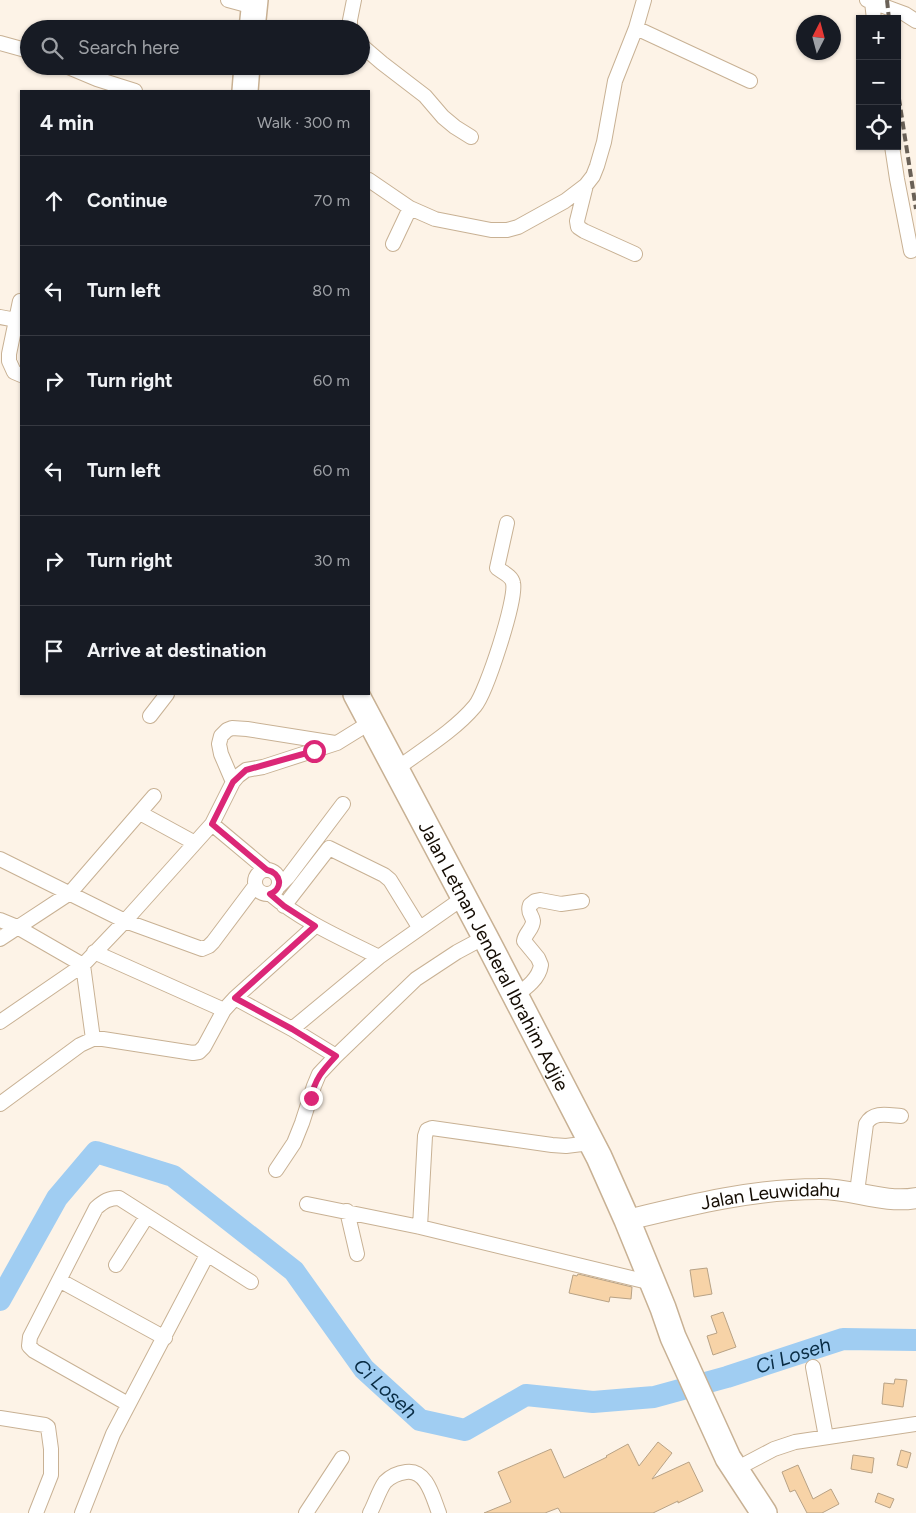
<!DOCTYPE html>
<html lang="en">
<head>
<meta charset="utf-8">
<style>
  body { margin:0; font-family:Figtree,sans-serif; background:#242831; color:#f1f3f6 }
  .controls { position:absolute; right:15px; top:15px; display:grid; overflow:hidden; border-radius:0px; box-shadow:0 1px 4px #0004 }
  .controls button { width:45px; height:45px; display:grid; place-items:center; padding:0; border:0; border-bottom:1px solid #363941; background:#171b24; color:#f1f3f6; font:25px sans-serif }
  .compass { position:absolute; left:796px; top:15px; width:45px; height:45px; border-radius:50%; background:#171b24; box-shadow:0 1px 4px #0004; rotate:6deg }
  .stop { position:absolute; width:15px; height:15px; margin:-11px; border:4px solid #db2777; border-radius:50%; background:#fff }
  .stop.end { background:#db2777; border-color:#fff; box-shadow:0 1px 5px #0008 }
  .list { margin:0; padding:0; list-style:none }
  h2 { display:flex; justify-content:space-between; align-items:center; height:65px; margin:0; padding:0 20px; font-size:21px }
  h2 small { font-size:16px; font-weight:400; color:#9ea1a6 }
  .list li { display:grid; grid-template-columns:32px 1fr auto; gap:15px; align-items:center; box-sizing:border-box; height:90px; padding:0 20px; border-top:1px solid #363941 }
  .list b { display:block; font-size:19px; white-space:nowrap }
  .list em { font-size:16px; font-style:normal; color:#9ea1a6 }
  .icon { flex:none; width:28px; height:28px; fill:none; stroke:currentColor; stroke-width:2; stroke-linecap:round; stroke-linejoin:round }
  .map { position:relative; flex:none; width:916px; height:1513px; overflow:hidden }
  .search { position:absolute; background:#171b24; box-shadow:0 1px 4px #0004; left:20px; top:20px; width:350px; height:55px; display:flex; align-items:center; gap:12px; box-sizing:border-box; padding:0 18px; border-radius:28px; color:#9ea1a6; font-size:19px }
  .panel { position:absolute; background:#171b24; box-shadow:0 1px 4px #0004; left:20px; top:90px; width:350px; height:605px; border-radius:0px }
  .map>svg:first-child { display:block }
</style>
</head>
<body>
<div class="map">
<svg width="916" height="1513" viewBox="0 0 916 1513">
  <rect width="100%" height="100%" fill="#fdf3e7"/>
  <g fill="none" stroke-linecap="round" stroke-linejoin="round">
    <!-- river -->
    <path stroke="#a0cdf2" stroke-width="22" id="s1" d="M0 1300 57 1198 96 1152 173 1176 294 1271 364 1369 420 1420 465 1430 526 1395 593 1402 654 1397 727 1377 843 1339 916 1340"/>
  </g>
  <!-- building -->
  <path fill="#f7d3a7" stroke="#b8a285" d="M707 1268 712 1294 694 1297 690 1270Z
    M578 1274 632 1287 631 1299 610 1297 609 1302 569 1293 573 1275 577 1276Z
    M723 1312 736 1347 713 1355 707 1336 717 1333 711 1316Z
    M895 1379 907 1380 903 1407 882 1404 884 1383 894 1384Z
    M658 1442 672 1453 652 1479 689 1462 703 1491 678 1503V1501L653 1513H561L558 1508 545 1513H484L511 1502 498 1472 551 1449 564 1478 607 1457 606 1456 628 1444 639 1466Z
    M901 1450 911 1453 907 1468 897 1465Z
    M853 1455 874 1458 872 1473 851 1469Z
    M798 1465 813 1499 831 1489 839 1504 822 1513H807L795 1490 790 1492 782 1472Z
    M878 1493 894 1499 890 1508 875 1502Z"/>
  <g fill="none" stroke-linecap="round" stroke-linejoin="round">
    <defs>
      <path id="street" d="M228 0 254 7
        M644 0 636 28 750 81
        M867 0 905 14 916 21
        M872 2 874 19
        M350 29V20L354 0
        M0 43 29 51
        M361 45 382 63 425 96 443 117 455 127 471 137
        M66 66 97 79 135 91
        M892 146 897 179 911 251
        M369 180 410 208
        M586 185 577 221 578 227 584 231 635 254
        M393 244 410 208 435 219 491 230H507L518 227 565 201 586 185 593 176 597 166 604 142 615 81 636 28
        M20 301 9 354V361L14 372 21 375
        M0 317 16 320
        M150 716 167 694
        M395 770C422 750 454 731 475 706 486 693 517 599 513 583 512 576 502 572 497 568L507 523
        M233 782 221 754 219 744 221 736 227 730 232 728 247 729 335 743
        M140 813 195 843
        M212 824 267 870
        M0 859 125 921 202 949 209 946 213 942 255 886
        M255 882a12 12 0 1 1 24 0a12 12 0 1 1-24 0Z
        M279 886 288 877 343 804
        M270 894C303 922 341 938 379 957
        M284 906 329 848 384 875 390 880 419 927
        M0 920 17 927 83 965 93 1039
        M0 939 70 893 154 796
        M94 952 224 1010
        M515 996C526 988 539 979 541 965L538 958 524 941C525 933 533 929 533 921 532 914 527 913 530 905L535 901 540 900 561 904 582 901
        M235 998 292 1029 379 957 463 898
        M0 1022 83 965 125 921 212 824 233 782 238 776 246 770 263 767 337 743 371 722
        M292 1029 336 1056
        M0 1104 80 1045 93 1039H103L193 1053 199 1052 204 1047 224 1010 235 998 315 926
        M276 1170 294 1143 302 1123 314 1086 319 1074 336 1056 416 979 457 952 485 937
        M857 1192 866 1124C873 1111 888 1115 901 1116
        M307 1204 420 1227 652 1283
        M347 1211 357 1254
        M420 1227 425 1136 427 1130 432 1128 552 1145 566 1146 590 1143
        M116 1265 147 1216
        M59 1280 165 1338
        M813 1367 826 1437
        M128 1404 34 1351 29 1346 30 1337 96 1208C104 1201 109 1198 119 1198L251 1282
        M0 1418 45 1425 48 1427 51 1449V1475L36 1513
        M734 1470 774 1449 795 1442 916 1424
        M82 1513 113 1434 207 1255
        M306 1513 342 1458
        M370 1513C375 1504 379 1490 385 1482 391 1476 398 1473 406 1472 427 1469 433 1498 439 1513"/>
      <g id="secondary">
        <path id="s2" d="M627 1220C689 1205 753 1189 818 1189 851 1188 883 1204 916 1198"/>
      </g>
      <g id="highway">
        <path d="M252 29 255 0"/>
        <path d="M245 91 247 66"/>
        <path id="s3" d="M356 694 485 937 599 1157 627 1220 663 1308 673 1337 728 1458 764 1513"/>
      </g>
    </defs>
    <!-- street casing -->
    <use href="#street" stroke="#c8b194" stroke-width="16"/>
    <!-- secondary casing -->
    <use href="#secondary" stroke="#c8b194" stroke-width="22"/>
    <!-- highway casing -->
    <use href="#highway" stroke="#c8b194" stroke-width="28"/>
    <!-- street -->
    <use href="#street" stroke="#fff" stroke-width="14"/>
    <!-- secondary -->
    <use href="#secondary" stroke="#fff" stroke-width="20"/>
    <!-- highway -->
    <use href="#highway" stroke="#fff" stroke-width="25"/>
    <!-- rail -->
    <path stroke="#6a6157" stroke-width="4" stroke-dasharray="8 4" stroke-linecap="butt" d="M887 0 889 19
      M897 86 916 209"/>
  </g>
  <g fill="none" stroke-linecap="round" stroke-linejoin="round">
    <!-- route -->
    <path stroke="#db2777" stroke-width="6" d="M311 1098C315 1079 322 1071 336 1056L292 1029 235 998 315 926 284 906 270 894C284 888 281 873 267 870L212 824 233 782 246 770 314 751"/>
  </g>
  <g text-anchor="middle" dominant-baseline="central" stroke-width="4" stroke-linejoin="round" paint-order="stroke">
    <!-- street labels -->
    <g font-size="19" fill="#140c03" stroke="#fff">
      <text stroke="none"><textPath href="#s3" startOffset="296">Jalan Letnan Jenderal Ibrahim Adjie</textPath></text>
      <text stroke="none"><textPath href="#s2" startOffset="146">Jalan Leuwidahu</textPath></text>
    </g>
    <!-- water labels -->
    <g font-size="20" font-style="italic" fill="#092c44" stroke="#fff">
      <text stroke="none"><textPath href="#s1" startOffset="998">Ci Loseh</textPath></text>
      <text stroke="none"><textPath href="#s1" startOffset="561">Ci Loseh</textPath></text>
    </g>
  </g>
</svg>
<div class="controls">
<button>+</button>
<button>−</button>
<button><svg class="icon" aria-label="locate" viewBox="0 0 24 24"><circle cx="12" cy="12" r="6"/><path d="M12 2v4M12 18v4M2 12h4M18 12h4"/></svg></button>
</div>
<svg class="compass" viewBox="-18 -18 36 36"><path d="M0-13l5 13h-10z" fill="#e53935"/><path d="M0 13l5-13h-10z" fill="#9ea1a6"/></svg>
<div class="stop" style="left:314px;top:751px"></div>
<div class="stop end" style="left:311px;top:1098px"></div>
<div class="search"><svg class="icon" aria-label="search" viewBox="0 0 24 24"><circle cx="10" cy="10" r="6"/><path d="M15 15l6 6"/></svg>Search here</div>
<section class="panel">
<h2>4 min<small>Walk · 300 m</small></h2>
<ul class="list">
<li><svg class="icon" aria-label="ahead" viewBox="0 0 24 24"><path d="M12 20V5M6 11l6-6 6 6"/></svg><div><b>Continue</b></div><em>70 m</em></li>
<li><svg class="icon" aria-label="left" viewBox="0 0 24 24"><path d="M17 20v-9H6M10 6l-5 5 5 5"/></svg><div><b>Turn left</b></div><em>80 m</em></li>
<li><svg class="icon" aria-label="right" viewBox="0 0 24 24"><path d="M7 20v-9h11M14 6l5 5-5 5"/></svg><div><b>Turn right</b></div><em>60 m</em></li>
<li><svg class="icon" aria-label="left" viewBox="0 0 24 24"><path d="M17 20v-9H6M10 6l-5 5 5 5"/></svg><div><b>Turn left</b></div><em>60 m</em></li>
<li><svg class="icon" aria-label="right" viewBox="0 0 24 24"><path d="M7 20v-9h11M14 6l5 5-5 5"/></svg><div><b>Turn right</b></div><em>30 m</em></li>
<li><svg class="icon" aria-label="arrive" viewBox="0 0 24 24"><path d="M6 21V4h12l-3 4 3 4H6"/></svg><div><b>Arrive at destination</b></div></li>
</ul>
</section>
</div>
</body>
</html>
